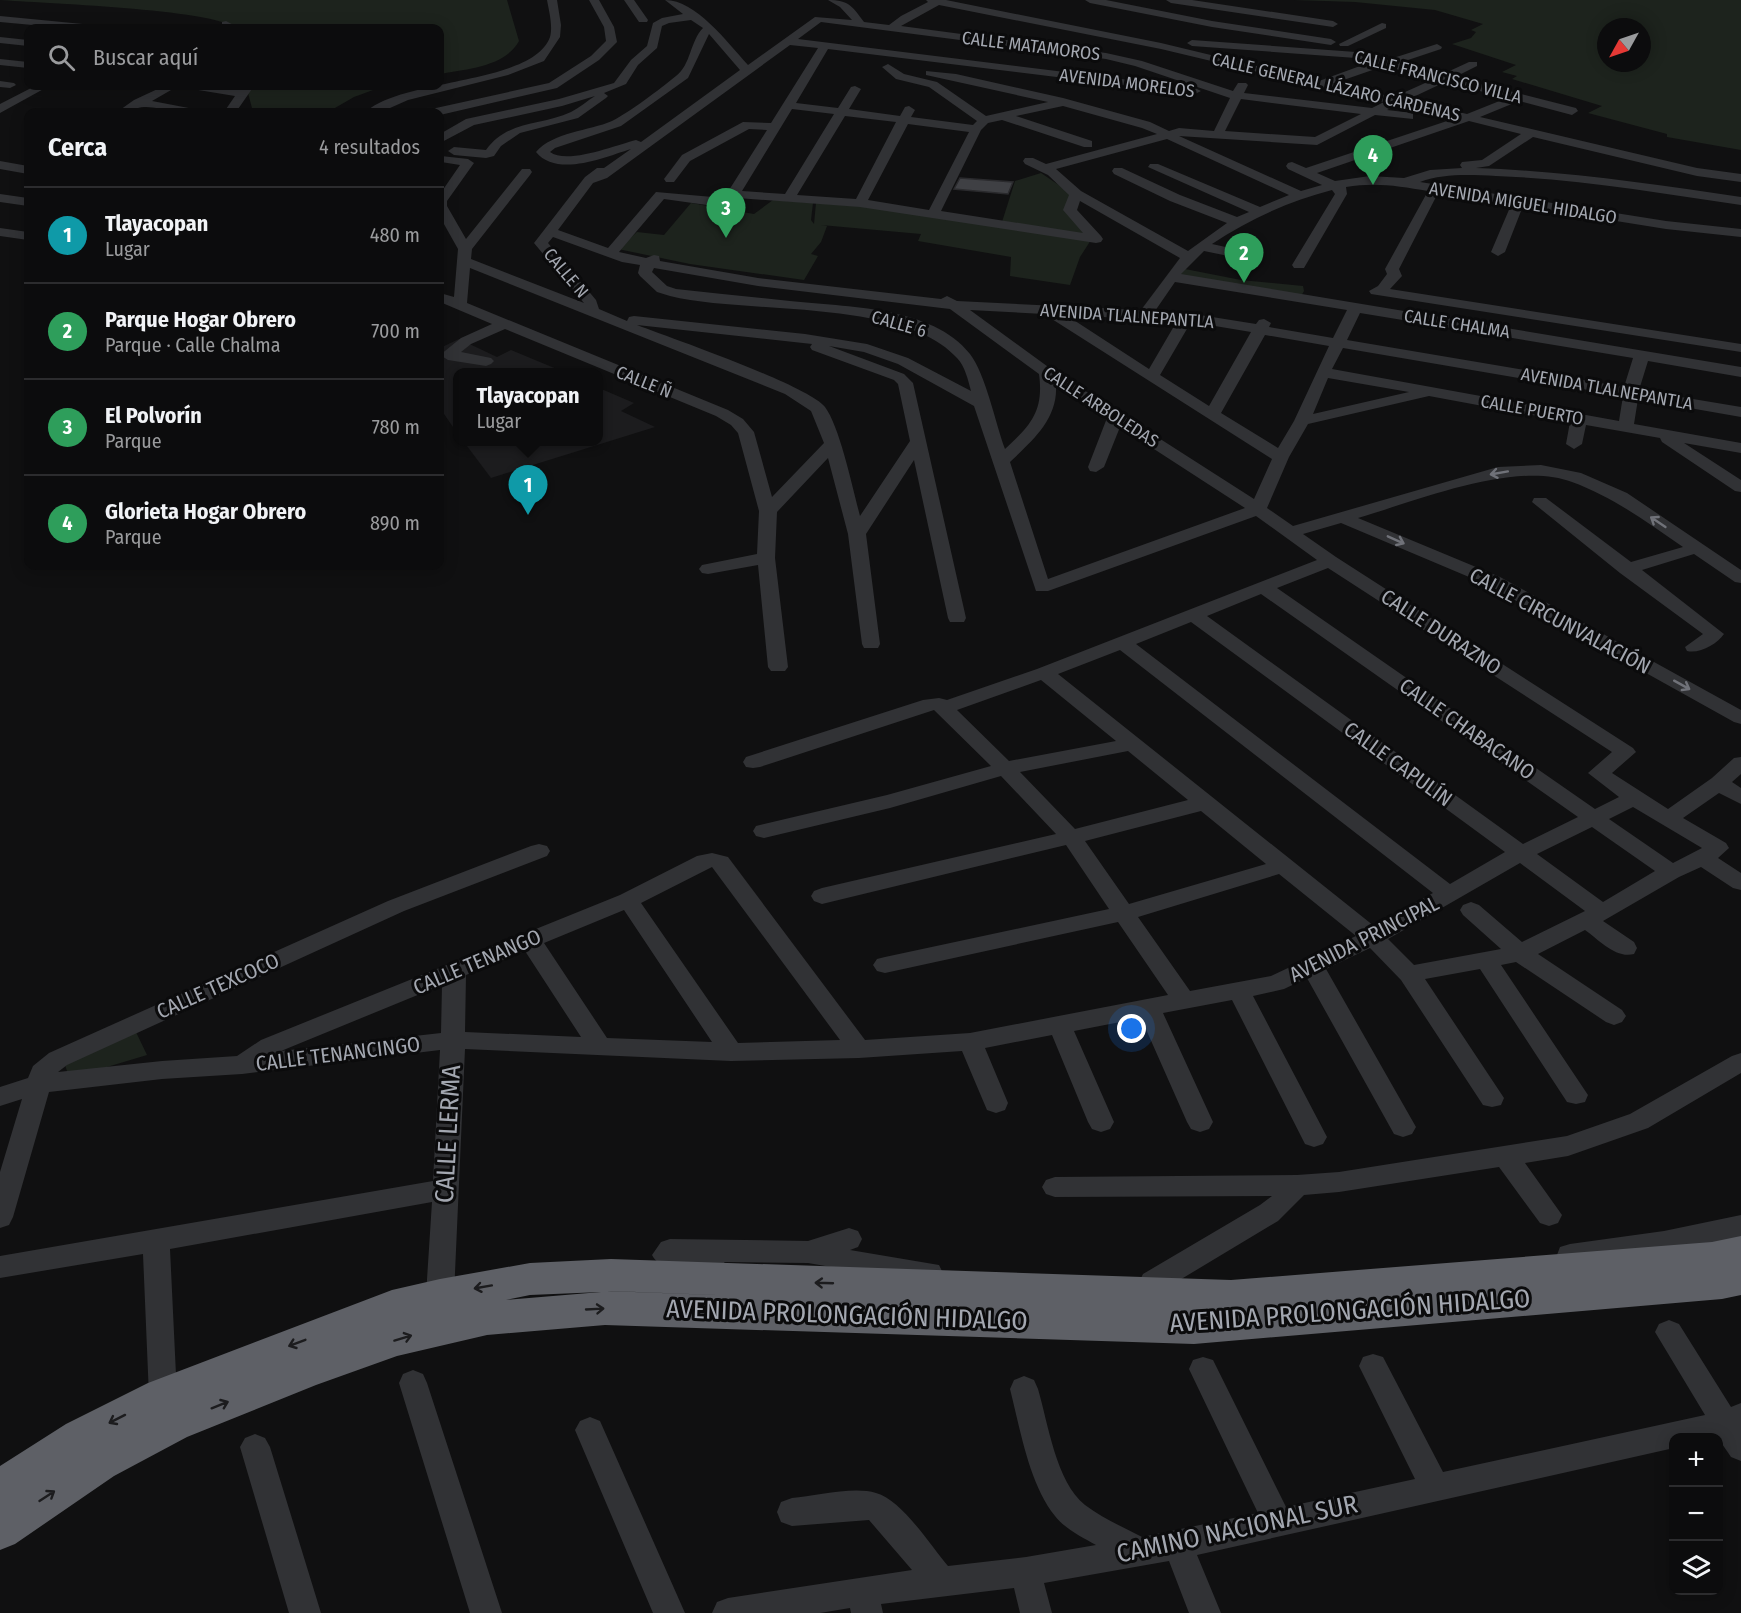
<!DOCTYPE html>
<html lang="es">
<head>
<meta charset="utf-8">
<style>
  body { margin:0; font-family:"Fira Sans Condensed",sans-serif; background:#151516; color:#f1f3f6 }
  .controls { position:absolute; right:18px; bottom:18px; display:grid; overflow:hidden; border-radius:12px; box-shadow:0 3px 15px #0003 }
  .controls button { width:54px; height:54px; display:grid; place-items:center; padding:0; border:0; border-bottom:2px solid #2c2c2e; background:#0c0c0d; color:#f1f3f6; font:30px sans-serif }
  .compass { position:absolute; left:1597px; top:18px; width:54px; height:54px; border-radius:50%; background:#0c0c0d; box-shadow:0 3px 15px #0003; rotate:230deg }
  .you { position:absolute; left:1132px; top:1029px; width:21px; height:21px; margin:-15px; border:4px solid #fff; border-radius:50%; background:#1a73e8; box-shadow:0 0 0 9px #1a73e833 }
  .badge { display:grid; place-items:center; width:39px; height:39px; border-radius:50%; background:#db2777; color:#fff; font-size:20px; font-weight:700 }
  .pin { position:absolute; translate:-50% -50px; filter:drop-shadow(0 2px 3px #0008) }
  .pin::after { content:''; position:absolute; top:32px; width:21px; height:18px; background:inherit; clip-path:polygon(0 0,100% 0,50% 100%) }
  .popup { position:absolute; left:453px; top:368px; width:150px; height:78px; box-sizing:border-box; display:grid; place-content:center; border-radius:12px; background:#0c0c0d; filter:drop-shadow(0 2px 4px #0005); font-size:20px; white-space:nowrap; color:#9a9b9d }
  .popup b { font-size:22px; color:#f1f3f6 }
  .popup::after { content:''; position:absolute; left:50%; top:100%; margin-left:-12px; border:12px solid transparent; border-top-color:#0c0c0d }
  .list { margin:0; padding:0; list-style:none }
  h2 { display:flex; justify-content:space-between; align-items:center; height:78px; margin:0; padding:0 24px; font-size:26px }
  h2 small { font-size:20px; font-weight:400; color:#9a9b9d }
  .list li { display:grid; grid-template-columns:39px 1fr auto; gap:18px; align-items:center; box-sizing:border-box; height:96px; padding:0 24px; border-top:2px solid #2c2c2e }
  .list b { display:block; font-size:22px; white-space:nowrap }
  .list p { margin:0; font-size:20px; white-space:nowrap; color:#9a9b9d }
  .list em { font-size:20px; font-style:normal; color:#9a9b9d }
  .icon { flex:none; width:33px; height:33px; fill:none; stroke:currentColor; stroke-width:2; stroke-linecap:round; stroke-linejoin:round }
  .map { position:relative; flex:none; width:1741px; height:1613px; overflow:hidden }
  .search { position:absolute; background:#0c0c0d; box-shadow:0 3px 15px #0003; left:24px; top:24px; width:420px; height:66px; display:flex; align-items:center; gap:15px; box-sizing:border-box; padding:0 21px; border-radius:12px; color:#9a9b9d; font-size:22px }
  .panel { position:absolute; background:#0c0c0d; box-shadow:0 3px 15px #0003; left:24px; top:108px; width:420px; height:462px; border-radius:12px }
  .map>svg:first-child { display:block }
</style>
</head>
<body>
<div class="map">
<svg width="1741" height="1613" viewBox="0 0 1741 1613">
  <rect width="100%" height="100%" fill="#101011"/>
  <!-- built -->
  <path fill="#1c1c1e" d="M459 339 497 357 511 350 564 372H458L457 433 440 408V348Z
    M599 388 634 403 621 411 655 427 491 478 464 442H598Z"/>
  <!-- green -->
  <path fill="#1d231d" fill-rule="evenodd" d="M0 0H507L519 41C505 67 466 69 440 74V28H235C214 9 38 3 0 0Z
    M1294 0H1741V150L1667 137V134L1588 113 1602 106 1512 79 1517 76 1502 72 1516 65 1452 44 1471 38 1476 32 1471 30 1483 24 1435 10 1355 2ZM1606 27H1642V63H1606Z
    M251 86H384L354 97 328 112H253L247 89Z
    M1041 173 1072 194 1068 210 1090 237 1002 222 1015 181Z
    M773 200 813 203 811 220 814 224 816 203 868 207 1091 240 1080 257 1070 285 1010 276 1011 257 918 241 921 234 821 225 827 226 821 242 811 254 818 256 804 280 690 264 618 249 637 232 664 235 691 203 754 214Z
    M1185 269 1241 280 1303 286 1304 291 1300 298 1177 276Z
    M135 1030 147 1055 107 1067 68 1074 64 1062Z"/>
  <!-- building -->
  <path fill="#3f4044" stroke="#2a2a2d" stroke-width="1.5" d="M960 178 1013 182 1008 194 954 189Z"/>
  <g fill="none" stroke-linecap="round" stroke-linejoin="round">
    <!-- minor -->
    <path fill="#313235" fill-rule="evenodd" d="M547 0H557L561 25 560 37 544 61 508 75 408 100 381 112H366C401 78 533 85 550 37 553 26 549 11 547 0Z
      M589 0H599L614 27 617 42 599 60 557 88 440 115V112H430L436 108 549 83 591 56 606 41 604 27Z
      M624 0H634L648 20 647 22H639Z
      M665 0C696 0 727 42 748 65L815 17 852 20 840 7 828 0C849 0 852 6 864 22L889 25 901 16 928 2 926 0H946L1161 43 1319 81 1371 62 1356 58 1192 46 1187 43 1192 40 1356 52 1387 60 1437 44 1442 47 1441 49 1399 63 1443 74 1469 62H1477V66L1455 77 1576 108 1578 111 1572 115 1519 101 1480 117 1697 168 1741 174V182L1697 176 1533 137 1489 166 1476 168C1565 171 1653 184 1741 197V205C1660 193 1578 179 1496 176 1471 175 1444 173 1420 182L1666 221 1741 229V237L1666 229 1523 206 1505 252 1498 256 1491 252 1511 205 1438 193 1399 269 1402 276 1390 289 1741 344V352L1371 294 1369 291 1378 286 1387 274 1385 269 1428 191C1399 186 1375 182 1346 187L1347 194 1304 268H1294L1292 265 1335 194 1332 190C1290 201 1249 219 1212 244L1253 253 1255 256 1253 259 1248 260 1204 251 1181 274 1741 367V377L1648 361 1639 390 1741 407V417L1638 399 1634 424 1741 443V453L1684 443 1741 480V492L1735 491 1662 442 1660 438 1586 425 1582 444 1574 449 1566 444 1570 422 1429 396 1308 424 1289 457 1267 508 1293 526 1498 467 1541 465 1581 473 1627 493 1741 570V583L1735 582 1694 554 1642 570 1724 634C1717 644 1700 654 1687 651L1685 647 1703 634 1620 573 1532 502 1534 498H1546L1631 562 1683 547C1647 522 1613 497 1572 482 1515 460 1417 501 1358 518L1500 577 1741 710V724L1734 722 1488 585 1341 523 1303 534 1336 557 1633 748 1636 752 1612 773 1668 809 1712 778 1734 758 1741 757V774L1732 782 1741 788V804L1719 793 1683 818 1726 843 1729 848 1718 858 1741 873V890L1733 888 1701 867 1679 877 1603 921 1634 942 1637 948 1634 954C1616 959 1599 940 1585 930L1538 954 1622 1010 1626 1016 1622 1022 1614 1025 1606 1022 1516 962 1501 965 1588 1095 1585 1102 1576 1104 1567 1102 1480 969 1425 979 1504 1098 1501 1105 1492 1107 1483 1105 1401 980 1370 948 1326 969 1416 1127 1412 1134 1403 1137 1394 1134 1307 978 1284 989 1253 996 1327 1137 1323 1144 1314 1147 1305 1144 1232 1000 1163 1013 1213 1122 1209 1129 1200 1132 1191 1129 1187 1122 1141 1018 1074 1031 1114 1122 1110 1129 1101 1132 1092 1129 1088 1122 1052 1035 985 1048 1008 1103 1005 1110 996 1113 987 1110 962 1051 859 1058 731 1061 465 1049 454 1295 450 1303 440 1307 430 1303 426 1295 432 1202 170 1249 177 1396 173 1405 163 1409 153 1405 149 1396 143 1254 0 1278V1256L433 1181 440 1050 242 1074 162 1079 49 1092 13 1217 9 1225 0 1228V1172L22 1099 0 1106V1087L28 1078 33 1066 49 1053 388 901 531 846 539 844 547 846 550 851 547 856 404 911 67 1065 58 1072 162 1061 237 1056 261 1040 620 895 697 856 712 853 728 857 865 1040 970 1033 1168 995 1118 922 885 973 877 971 873 965 877 959 885 957 1109 909 1066 845 822 904 814 901 811 896 814 891 822 888 1056 834 1001 776 890 808 764 838 756 836 753 831 756 826 887 795 991 766 934 710 760 767 753 768 746 767 743 762 746 757 923 700 939 698 947 700 1037 669 1317 560 1256 516 1048 591H1036L974 406 898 364 864 352 829 346 904 374 913 383 966 618 964 622H950L948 618 914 460 866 534 880 644 878 648H864L862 644 848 534 828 458 777 512 775 558 788 667 785 671H771L768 667 758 565 708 574 702 573 699 569 702 565 757 554 759 511 738 433 731 425 716 416 505 329 471 344 461 352 491 358 494 361 491 364 486 366 448 360 440 355 461 338 492 324 440 302V293L454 297 458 249 440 217V194L460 165 441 162V156L468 159 474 163 447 201V206L466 239 522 169H530L532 172 530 175 472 249 471 259 584 303 534 243 585 177 597 168H604L631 149C605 157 557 178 536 152 553 132 589 131 612 121 630 112 660 89 676 76 691 65 690 41 703 28L691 20 669 23 662 26 657 48 638 65 626 84 604 93 608 96 606 98 578 118 520 133 501 146 494 156 486 158 454 155 448 151 454 147 486 150C507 120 541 126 571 112 579 108 587 101 595 96L562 106 474 125 440 143V134L466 119 559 99 614 83 631 60 647 46 653 23 662 18 683 14ZM939 5 1161 49 1384 102 1372 108 1244 93 1248 85 1246 83H1238L1233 91 1142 61 1106 53 901 26ZM821 22 1106 59 1135 66 1230 98 1214 131 1179 128 1169 131 1150 122 1063 98 956 74 926 71V75L1048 102 986 116 937 82 904 74 888 64 882 67 896 79 929 87 977 121 973 125 911 117 915 110 909 106 905 107 900 116 849 109 861 89 855 86 851 87 838 108 796 103 828 49 1195 94 1201 91 1195 88 798 39ZM709 34 740 70 641 142 636 140C616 145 567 165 550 152L555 148 621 126 688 78ZM790 45 818 48 771 123 743 122 682 155 664 179 666 182H674L690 161 749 129 767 130 724 198 656 192 608 248 558 230 593 183 607 178ZM1384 66 1434 79 1394 97 1332 84ZM1445 82 1507 98 1467 114 1407 100ZM1241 99 1361 114 1315 137 1225 131ZM1397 105 1456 118 1306 168 1292 162 1288 163 1286 166 1288 169 1322 185 1301 191 1179 136 1317 145 1375 115 1413 119V113L1387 110ZM1063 106 1142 128 1157 134 1046 164 1033 158H1025L1023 161 1025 164 1048 175 1069 195 1063 210 1083 233 941 211 981 130 988 123 1002 120 1084 147H1092V141L1016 116ZM792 109 834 114 785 194 742 191ZM845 116 896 122 856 199 797 195ZM1469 121 1521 134 1482 160 1462 162 1460 165 1462 168 1430 170 1404 178 1370 176 1335 181 1317 173ZM908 124 969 132 929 210 868 200ZM1167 139 1289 195 1260 207 1158 164H1150L1148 167 1249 212 1237 217 1180 195 1122 168H1114L1112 171 1114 174 1170 201 1227 223 1188 251 1081 191 1056 169ZM737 198 860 207 1096 243 1101 242 1103 239 1101 236 1077 210 1080 201 1180 258 1141 310 957 301 947 296 941 299 758 278 660 261 659 256 654 255 646 258 619 252 664 199 721 207 734 204ZM553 237 622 262 640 265 638 273 640 276 657 292 670 296C747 315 903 298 957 358 965 366 968 380 971 391L908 358 867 344 805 334 634 316 629 317 627 321 599 309 596 300 548 243ZM470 268 785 394 811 411 824 443 772 497 754 432 743 419 728 410 467 303ZM654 268 758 286 950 309 1039 374C1044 411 1031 425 1005 449 995 422 986 375 970 354 933 306 845 307 790 301 752 297 714 293 676 289L667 286 652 272ZM1175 282 1347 310 1333 338 1269 327 1271 323 1264 319 1259 320 1256 324 1187 313 1155 311ZM970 310 1044 314 1272 459 1254 499 1051 369ZM1360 313 1633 358 1624 387 1347 340ZM1066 315 1177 321 1149 369ZM1191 322 1251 332 1209 406 1160 375ZM637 325 812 344 810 347 812 350 894 380 898 384 910 441 860 516C853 490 840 427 825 407 807 385 671 338 637 325ZM1265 335 1329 346 1294 421 1278 448 1221 413ZM1343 348 1623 396 1619 421 1332 369ZM1328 378 1409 392 1313 414ZM1056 385 1107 418 1088 467 1090 471 1096 472 1104 467 1120 427 1245 508 1048 579 1010 462C1033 440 1058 419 1056 385ZM1328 568 1612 752 1588 773 1619 797 1595 809 1277 588ZM1261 594 1578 817 1523 844 1207 616ZM1191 622 1505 852 1450 884 1136 644ZM1120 650 1433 893 1374 926 1058 674ZM1041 680 1116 741 1009 761 957 710ZM1128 751 1188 800 1075 829 1020 772ZM1633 807 1702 848 1673 863 1609 819ZM1201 811 1266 864 1129 904 1085 841ZM1592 827 1655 871 1603 902 1537 854ZM1520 863 1585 911 1522 942 1479 905 1471 902 1463 905 1460 910 1463 915 1501 949 1414 965 1388 939ZM712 867 840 1040 738 1043 641 903ZM1279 874 1356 936 1271 976 1190 991 1138 917ZM624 910 712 1042 607 1038 544 943ZM525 951 581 1037 465 1032 466 975ZM442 985 441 1033 281 1051Z
      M1085 0H1106L1212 21 1331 39 1336 42 1331 45 1212 27 1090 3Z
      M1166 0H1192L1333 21 1338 24 1333 27 1171 3Z
      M0 16 93 25 98 28H65L0 22Z
      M226 21 239 28 222 26V22Z
      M1382 23 1386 24V28L1348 46H1340L1339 44Z
      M0 37 28 40V46L0 43Z
      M0 59 28 62V68L0 65Z
      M0 81 14 83 16 85 10 88 0 87Z
      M35 86H49L0 113V104Z
      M164 86H178L152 101 194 109 196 112C178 112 163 108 146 107 137 106 131 113 117 112L134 100Z
      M187 86H210L239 90 243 86H254L236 112H224L235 96 192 89Z
      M0 161 28 166V174L0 169Z
      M0 194 28 198V206L0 202Z
      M0 228 28 232V240L0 236Z
      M1741 1053V1073L1648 1128 1568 1156 1525 1163 1562 1215 1558 1223 1549 1226 1540 1223 1499 1167 1339 1192 1304 1195 1278 1221 1163 1290 1153 1293 1143 1290 1139 1282 1143 1274 1260 1205 1272 1196 1055 1197 1046 1194 1042 1187 1046 1180 1055 1177 1297 1175 1339 1172 1567 1136 1630 1114 1732 1056Z
      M1741 1215V1237L1664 1253 1570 1266 1560 1263 1557 1255 1560 1247 1570 1244 1664 1231Z
      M849 1228 858 1231 862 1239 858 1247 850 1250 939 1265 943 1273 939 1281 929 1284 808 1263 724 1262 728 1268 724 1276C706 1282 661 1273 652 1255L661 1242 670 1239 808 1241Z
      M1669 1320 1679 1324 1731 1407 1741 1403V1461L1731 1457 1718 1438H1674V1448L1197 1555 1221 1613H1189L1169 1561 1044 1583 1052 1613H1020L1014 1588 881 1604 883 1613H851L850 1608 820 1613H712L717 1602 728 1598 912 1570 869 1520 792 1526 781 1522 777 1512 781 1502 792 1498C815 1496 854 1486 876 1493 902 1500 930 1545 948 1566L1026 1557 1096 1545C1082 1537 1065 1529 1055 1516 1029 1484 1020 1428 1010 1389L1014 1380 1024 1376 1034 1380 1038 1389C1048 1423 1056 1482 1085 1505 1102 1518 1123 1527 1142 1537L1258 1513 1189 1369 1193 1360 1203 1357 1213 1360 1286 1507 1415 1479 1359 1366 1363 1357 1373 1354 1383 1357 1443 1472 1705 1415 1655 1332 1659 1324Z
      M413 1370 423 1374 427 1383 502 1613H470L399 1383 403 1374Z
      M590 1417 600 1421 685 1613H653L575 1430 580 1421Z
      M255 1434 265 1438 270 1447 321 1613H289L240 1447 245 1438Z"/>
    <!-- highway -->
    <path fill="#5e6066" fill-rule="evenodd" d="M1741 1236V1295L1722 1299 1194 1344 605 1325 487 1335 397 1356 316 1385 187 1437 114 1476 15 1544 0 1550V1466L66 1424 148 1383 392 1290 440 1279 530 1263 611 1259 1231 1280 1712 1242ZM607 1291H611L742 1296ZM601 1292 506 1300 530 1295Z"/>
  </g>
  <!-- one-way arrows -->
  <defs><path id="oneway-shaft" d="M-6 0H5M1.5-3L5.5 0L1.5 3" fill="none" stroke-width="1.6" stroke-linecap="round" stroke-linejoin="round" transform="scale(1.5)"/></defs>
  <g stroke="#707279">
    <use href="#oneway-shaft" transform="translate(1499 473) rotate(170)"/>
    <use href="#oneway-shaft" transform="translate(1658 522) rotate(-146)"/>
    <use href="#oneway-shaft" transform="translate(1396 540) rotate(24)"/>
    <use href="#oneway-shaft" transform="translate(1682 685) rotate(29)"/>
  </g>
  <g stroke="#1c1c1e">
    <use href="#oneway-shaft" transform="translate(824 1283) rotate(-178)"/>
    <use href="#oneway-shaft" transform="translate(483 1287) rotate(170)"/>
    <use href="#oneway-shaft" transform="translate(595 1309) rotate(-3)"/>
    <use href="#oneway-shaft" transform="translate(403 1338) rotate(-17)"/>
    <use href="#oneway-shaft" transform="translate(297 1343) rotate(159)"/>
    <use href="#oneway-shaft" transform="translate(220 1405) rotate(-22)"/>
    <use href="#oneway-shaft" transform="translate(117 1419) rotate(153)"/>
    <use href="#oneway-shaft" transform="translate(47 1496) rotate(-33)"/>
  </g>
  <g text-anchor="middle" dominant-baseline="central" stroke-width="6" stroke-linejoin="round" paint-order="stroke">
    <!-- far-street labels -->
    <g font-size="18" fill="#a3a7b0" stroke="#0b0b0c">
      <text transform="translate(1031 46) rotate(7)">CALLE MATAMOROS</text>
      <text transform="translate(1438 77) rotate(14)">CALLE FRANCISCO VILLA</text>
      <text transform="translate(1127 83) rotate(7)">AVENIDA MORELOS</text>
      <text transform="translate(1336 87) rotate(13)">CALLE GENERAL LÁZARO CÁRDENAS</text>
      <text transform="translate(1523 203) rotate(9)">AVENIDA MIGUEL HIDALGO</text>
      <text transform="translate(566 273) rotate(50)">CALLE N</text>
      <text transform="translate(1127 316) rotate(4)">AVENIDA TLALNEPANTLA</text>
      <text transform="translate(899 324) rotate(16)">CALLE 6</text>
      <text transform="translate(1457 324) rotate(9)">CALLE CHALMA</text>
      <text transform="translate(644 382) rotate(22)">CALLE Ñ</text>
      <text transform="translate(1607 389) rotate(10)">AVENIDA TLALNEPANTLA</text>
      <text transform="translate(1101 407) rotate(33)">CALLE ARBOLEDAS</text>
      <text transform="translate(1532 410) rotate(10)">CALLE PUERTO</text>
    </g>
    <!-- street labels -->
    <g font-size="21" fill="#a3a7b0" stroke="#0b0b0c">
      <text transform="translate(1560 621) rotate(28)">CALLE CIRCUNVALACIÓN</text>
      <text transform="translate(1441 632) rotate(33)">CALLE DURAZNO</text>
      <text transform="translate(1467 729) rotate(35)">CALLE CHABACANO</text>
      <text transform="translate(1398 764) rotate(36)">CALLE CAPULÍN</text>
      <text transform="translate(1364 939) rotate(-27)">AVENIDA PRINCIPAL</text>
      <text transform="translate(477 962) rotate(-23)">CALLE TENANGO</text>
      <text transform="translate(218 986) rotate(-24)">CALLE TEXCOCO</text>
      <text transform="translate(338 1054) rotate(-7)">CALLE TENANCINGO</text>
    </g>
    <!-- near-street labels -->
    <g font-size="26" fill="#a3a7b0" stroke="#0b0b0c">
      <text transform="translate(448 1134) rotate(-87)">CALLE LERMA</text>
      <text transform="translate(1350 1311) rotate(-4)">AVENIDA PROLONGACIÓN HIDALGO</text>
      <text transform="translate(847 1315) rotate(2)">AVENIDA PROLONGACIÓN HIDALGO</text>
      <text transform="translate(1237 1529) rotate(-12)">CAMINO NACIONAL SUR</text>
    </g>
  </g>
</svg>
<div class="controls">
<button>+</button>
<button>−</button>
<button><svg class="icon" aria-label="layers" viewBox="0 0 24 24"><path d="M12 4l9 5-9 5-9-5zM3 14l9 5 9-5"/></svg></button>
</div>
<svg class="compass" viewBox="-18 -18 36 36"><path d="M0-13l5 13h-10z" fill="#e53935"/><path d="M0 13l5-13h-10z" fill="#9a9b9d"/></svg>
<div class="you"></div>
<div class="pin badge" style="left:528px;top:515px;background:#0f9aa8">1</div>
<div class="popup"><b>Tlayacopan</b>Lugar</div>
<div class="pin badge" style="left:1244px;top:283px;background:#2e9e5b">2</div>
<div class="pin badge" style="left:726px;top:238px;background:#2e9e5b">3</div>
<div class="pin badge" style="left:1373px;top:185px;background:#2e9e5b">4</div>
<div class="search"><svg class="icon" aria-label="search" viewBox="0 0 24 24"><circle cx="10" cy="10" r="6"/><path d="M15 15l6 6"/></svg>Buscar aquí</div>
<section class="panel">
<h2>Cerca<small>4 resultados</small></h2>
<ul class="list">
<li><span class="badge" style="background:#0f9aa8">1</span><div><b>Tlayacopan</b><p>Lugar</p></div><em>480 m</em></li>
<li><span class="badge" style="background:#2e9e5b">2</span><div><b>Parque Hogar Obrero</b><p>Parque · Calle Chalma</p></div><em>700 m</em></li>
<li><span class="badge" style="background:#2e9e5b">3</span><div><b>El Polvorín</b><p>Parque</p></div><em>780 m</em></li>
<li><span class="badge" style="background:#2e9e5b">4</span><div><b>Glorieta Hogar Obrero</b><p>Parque</p></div><em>890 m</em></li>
</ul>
</section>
</div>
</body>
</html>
